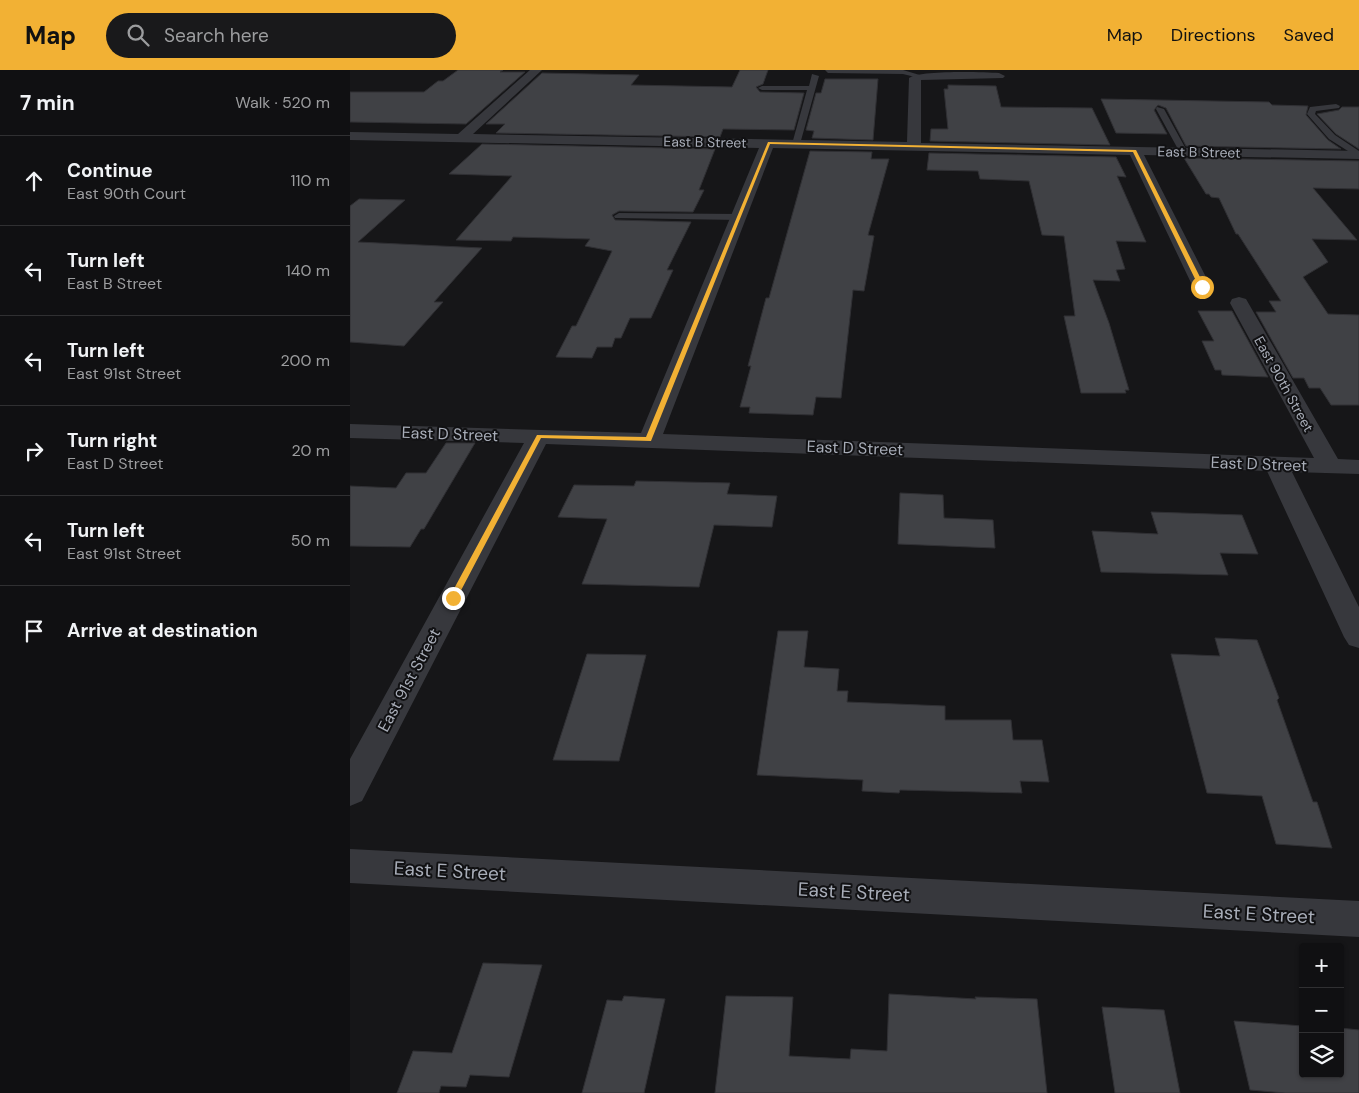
<!DOCTYPE html>
<html lang="en">
<head>
<meta charset="utf-8">
<style>
  body { margin:0; font-family:"DM Sans",sans-serif; background:#19191b; color:#f1f3f6 }
  .controls { position:absolute; right:15px; bottom:15px; display:grid; overflow:hidden; border-radius:5px; box-shadow:0 1px 4px #0004 }
  .controls button { width:45px; height:45px; display:grid; place-items:center; padding:0; border:0; border-bottom:1px solid #303032; background:#101012; color:#f1f3f6; font:25px sans-serif }
  .stop { position:absolute; width:15px; height:15px; margin:-11px; border:4px solid #f2b134; border-radius:50%; background:#fff }
  .stop.end { background:#f2b134; border-color:#fff; box-shadow:0 1px 5px #0008 }
  .list { margin:0; padding:0; list-style:none }
  h2 { display:flex; justify-content:space-between; align-items:center; height:65px; margin:0; padding:0 20px; font-size:21px }
  h2 small { font-size:16px; font-weight:400; color:#9c9d9f }
  .list li { display:grid; grid-template-columns:32px 1fr auto; gap:15px; align-items:center; box-sizing:border-box; height:90px; padding:0 20px; border-top:1px solid #303032 }
  .list b { display:block; font-size:19px; white-space:nowrap }
  .list p { margin:0; font-size:16px; white-space:nowrap; color:#9c9d9f }
  .list em { font-size:16px; font-style:normal; color:#9c9d9f }
  .icon { flex:none; width:28px; height:28px; fill:none; stroke:currentColor; stroke-width:2; stroke-linecap:round; stroke-linejoin:round }
  .map { position:relative; flex:none; width:1009px; height:1023px; overflow:hidden }
  header { display:flex; align-items:center; gap:30px; box-sizing:border-box; height:70px; padding:0 25px; background:#f2b134; color:#111 }
  header strong { font-size:24px }
  nav { display:flex; gap:28px; margin-inline-start:auto; font-size:18px }
  .search { width:350px; height:45px; background:#19191b; display:flex; align-items:center; gap:12px; box-sizing:border-box; padding:0 18px; border-radius:28px; color:#9c9d9f; font-size:19px }
  main { display:flex }
  aside { flex:1; background:#101012 }
  .map>svg:first-child { display:block }
</style>
</head>
<body>
<header>
<strong>Map</strong>
<div class="search"><svg class="icon" aria-label="search" viewBox="0 0 24 24"><circle cx="10" cy="10" r="6"/><path d="M15 15l6 6"/></svg>Search here</div>
<nav><a>Map</a><a>Directions</a><a>Saved</a></nav>
</header>
<main>
<aside>
<h2>7 min<small>Walk · 520 m</small></h2>
<ul class="list">
<li><svg class="icon" aria-label="ahead" viewBox="0 0 24 24"><path d="M12 20V5M6 11l6-6 6 6"/></svg><div><b>Continue</b><p>East 90th Court</p></div><em>110 m</em></li>
<li><svg class="icon" aria-label="left" viewBox="0 0 24 24"><path d="M17 20v-9H6M10 6l-5 5 5 5"/></svg><div><b>Turn left</b><p>East B Street</p></div><em>140 m</em></li>
<li><svg class="icon" aria-label="left" viewBox="0 0 24 24"><path d="M17 20v-9H6M10 6l-5 5 5 5"/></svg><div><b>Turn left</b><p>East 91st Street</p></div><em>200 m</em></li>
<li><svg class="icon" aria-label="right" viewBox="0 0 24 24"><path d="M7 20v-9h11M14 6l5 5-5 5"/></svg><div><b>Turn right</b><p>East D Street</p></div><em>20 m</em></li>
<li><svg class="icon" aria-label="left" viewBox="0 0 24 24"><path d="M17 20v-9H6M10 6l-5 5 5 5"/></svg><div><b>Turn left</b><p>East 91st Street</p></div><em>50 m</em></li>
<li><svg class="icon" aria-label="arrive" viewBox="0 0 24 24"><path d="M6 21V4h12l-3 4 3 4H6"/></svg><div><b>Arrive at destination</b></div></li>
</ul>
</aside>
<div class="map">
<svg width="1009" height="1023" viewBox="0 0 1009 1023">
  <rect width="100%" height="100%" fill="#161618"/>
  <!-- building -->
  <path fill="#404145" stroke="#303034" d="M108 0H153L150 2H175L116 54 0 52V22H74L88 11H93Z
    M390 0H418L413 14 406 17 410 22 454 23 444 60 373 59 370 67 146 63 155 54H136L192 3 289 5 281 15 382 17Z
    M475 9H528L523 70 462 68 464 61 456 60 466 23H471Z
    M598 15 646 16 651 37 742 38 760 75 580 71 581 59H598L594 19H598Z
    M751 29 919 32 922 35 958 36 956 45 978 70 991 79 836 76 816 38 808 35 804 40 817 64 766 63Z
    M992 37H1009V79L986 64 967 44 989 40Z
    M132 74 365 79 349 120H354L343 142 269 141 262 145 265 150 341 152 317 200H323L301 248H280L271 268H265L262 277H247L242 288 206 287 222 256H226L262 181 235 176 240 169 163 167 161 171 106 170 162 106 99 104Z
    M460 81 522 82 521 89H539L518 165 524 166 514 221 503 220 491 328 466 327 463 345 399 343 400 337H390L401 296H398L416 228H419Z
    M579 83 766 87 776 107 767 106 796 172 766 171 775 199 766 200 770 211 743 210 759 253 779 320H775L776 323H731L714 246H725L714 166 692 165 679 111 630 109 628 101 577 100Z
    M834 88 1009 91V119L963 118 1007 170 962 169 978 192 953 207 978 244 1009 245V335H981L970 318H959L954 308H943L906 242H926L919 231H931L888 164H886L869 128 861 127 859 124H856Z
    M9 129 55 130 8 172 132 178 84 232H93L54 276 0 272V136Z
    M848 241H882L918 307 872 305 871 300H865L852 271H864Z
    M96 373H125L74 459H71L60 477 0 476V416L46 418 56 403H76Z
    M286 411 380 413 377 424 427 426 422 457 364 455 349 517 232 514 257 449 208 447 224 415 284 416Z
    M550 423 593 425 594 448 643 450 645 478 548 474Z
    M801 442 892 445 908 484 870 483 878 505 751 502 742 461 808 464Z
    M428 561H458L454 597 489 599 487 621H498L497 632 595 636V650H661L663 670H692L699 712 670 711 672 723 550 720 549 723 512 721 513 710 407 705Z
    M865 568 907 570 929 628 927 630 963 732H967L982 778 926 774 912 726 857 723 821 584 870 586Z
    M237 584 296 585 269 691 203 690Z
    M133 893 192 895 159 1007 120 1005 116 1017 91 1016 89 1023H47L63 981 102 983Z
    M539 924 626 929 625 927 687 929 697 1023H365L376 926 443 927 439 986 500 989 501 979 537 981Z
    M274 926 315 929 294 1023H232L257 930 272 931Z
    M752 937 814 940 830 1023H765Z
    M884 951 953 956V1004H990V958L1009 960V1023H935L900 1020Z"/>
  <g fill="none" stroke-linecap="round" stroke-linejoin="round">
    <!-- service -->
    <path fill="#37383d" fill-rule="evenodd" d="M475 0H553L573 6 569 8 553 4 478 3Z
      M462 4 469 6 450 74 443 76 442 74 457 20H412L408 18 412 16H459Z
      M986 34 990 36 989 38 966 41 965 44 985 65 1009 81V88L979 69 957 44 960 37Z
      M807 37 814 39 837 81 836 83 829 81 806 39Z
      M269 143 389 144 394 147 389 150 265 148 264 146Z"/>
    <!-- minor -->
    <path fill="#37383d" fill-rule="evenodd" d="M180 0H192L123 64 557 72 559 8C571 0 631 2 649 3L655 6 653 8 571 10V73L1009 81V89L794 85 861 217 858 221 852 222 846 221 843 217 780 85 423 78 313 364 964 388 880 233 882 229 889 227 896 229 988 389 1009 390V404L942 402 1009 537V578L999 575 994 567 917 401 196 374 12 731 0 736V689L174 373 0 368V354L291 363 409 78 0 70V62L108 64Z
      M0 779 1009 831V867L0 813Z"/>
  </g>
  <!-- route -->
  <path fill="#f2b134" d="M418 72 786 80 855 217 852 219 849 217 783 82 420 74 301 371 191 368 107 528 103 531 100 530 99 528 187 365 296 367Z"/>
  <g text-anchor="middle" dominant-baseline="central" stroke-width="4" stroke-linejoin="round" paint-order="stroke">
    <!-- far-street labels -->
    <g font-size="14" fill="#a8adb8" stroke="#111113">
      <text transform="translate(355 72) rotate(1)">East B Street</text>
      <text transform="translate(849 82) rotate(1)">East B Street</text>
      <text transform="translate(934 314) rotate(61)">East 90th Street</text>
    </g>
    <!-- street labels -->
    <g font-size="16" fill="#a8adb8" stroke="#111113">
      <text transform="translate(100 364) rotate(2)">East D Street</text>
      <text transform="translate(505 378) rotate(2)">East D Street</text>
      <text transform="translate(909 394) rotate(2)">East D Street</text>
      <text transform="translate(59 610) rotate(-62)">East 91st Street</text>
    </g>
    <!-- near-street labels -->
    <g font-size="19" fill="#a8adb8" stroke="#111113">
      <text transform="translate(100 801) rotate(3)">East E Street</text>
      <text transform="translate(504 822) rotate(3)">East E Street</text>
      <text transform="translate(909 844) rotate(3)">East E Street</text>
    </g>
  </g>
</svg>
<div class="controls">
<button>+</button>
<button>−</button>
<button><svg class="icon" aria-label="layers" viewBox="0 0 24 24"><path d="M12 4l9 5-9 5-9-5zM3 14l9 5 9-5"/></svg></button>
</div>
<div class="stop" style="left:852px;top:217px"></div>
<div class="stop end" style="left:103px;top:528px"></div>
</div>
</main>
</body>
</html>
